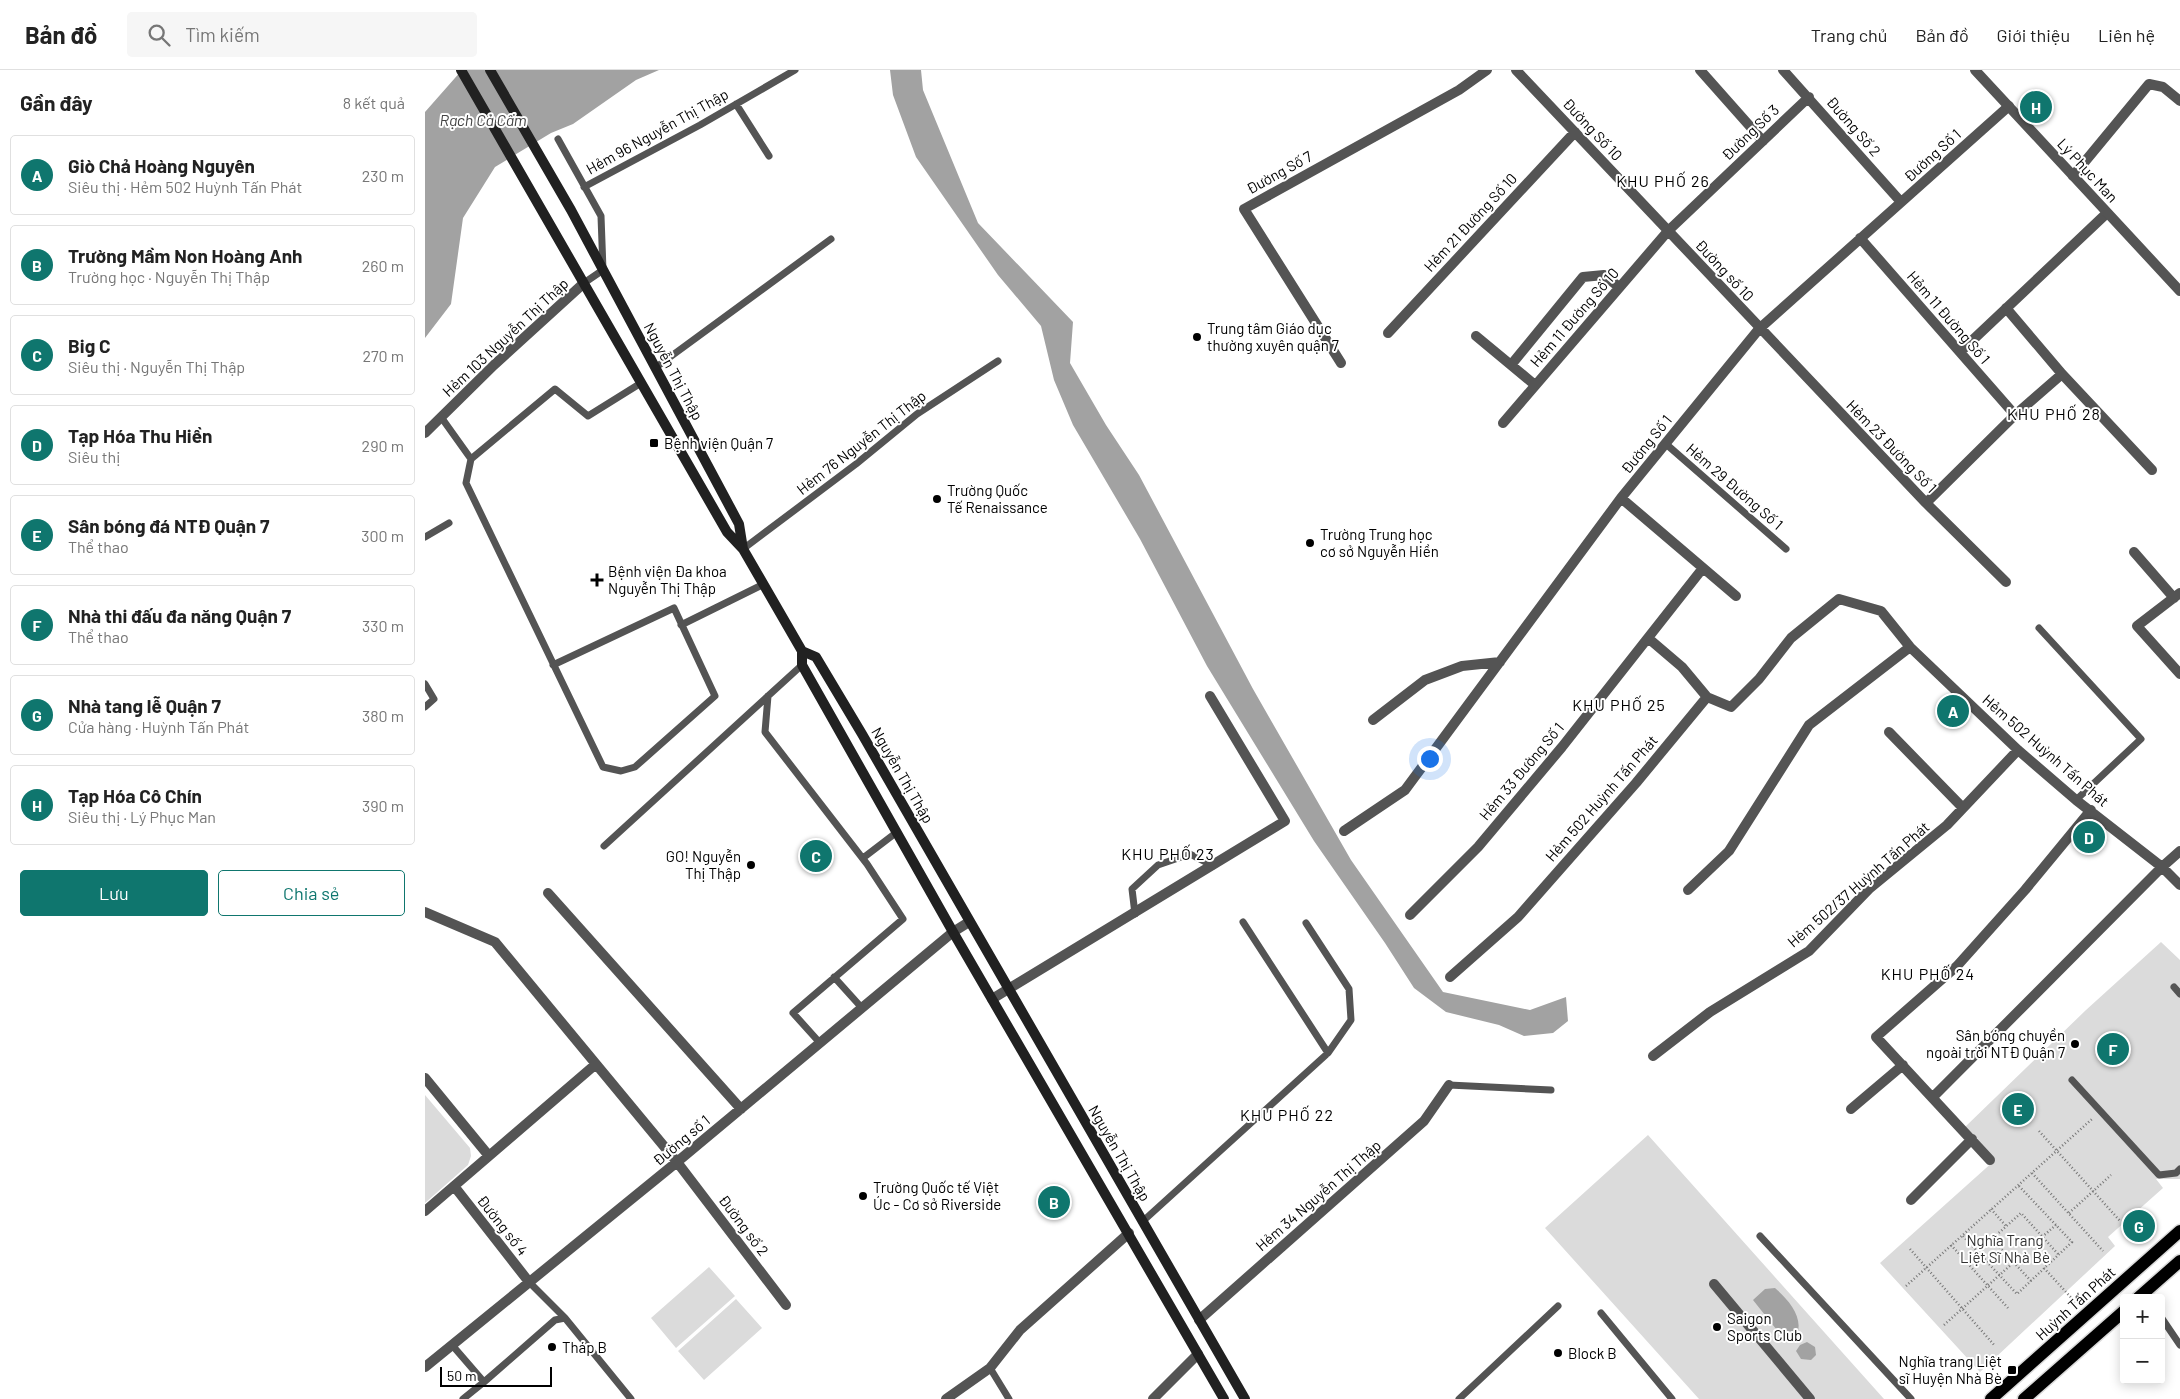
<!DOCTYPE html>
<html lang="vi">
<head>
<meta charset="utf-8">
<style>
  body { margin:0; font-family:Barlow,sans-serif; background:#f6f6f6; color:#222 }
  .controls { position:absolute; right:15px; bottom:15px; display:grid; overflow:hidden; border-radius:5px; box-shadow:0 2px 12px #0003 }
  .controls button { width:45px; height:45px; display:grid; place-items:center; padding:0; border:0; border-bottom:1px solid #e0e0e0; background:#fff; color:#222; font:25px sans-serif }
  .scale { position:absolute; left:15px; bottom:12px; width:112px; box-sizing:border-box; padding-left:5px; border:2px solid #000; border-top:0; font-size:14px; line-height:18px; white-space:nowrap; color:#000; -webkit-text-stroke:4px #fff; paint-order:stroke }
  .you { position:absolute; left:1004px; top:688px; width:18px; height:18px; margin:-12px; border:4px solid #fff; border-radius:50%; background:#1a73e8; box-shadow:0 0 0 8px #1a73e833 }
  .badge { display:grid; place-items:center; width:32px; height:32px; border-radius:50%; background:#0f766e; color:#fff; font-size:16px; font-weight:700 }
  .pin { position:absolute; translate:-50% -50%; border:2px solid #fff; box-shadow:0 1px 5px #0006 }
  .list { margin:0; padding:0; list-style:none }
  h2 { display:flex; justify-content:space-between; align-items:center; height:65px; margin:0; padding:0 20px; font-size:21px }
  h2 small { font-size:16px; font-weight:400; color:#767676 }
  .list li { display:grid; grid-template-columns:32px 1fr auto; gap:15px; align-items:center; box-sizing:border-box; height:80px; margin:0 10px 10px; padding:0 10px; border:1px solid #e0e0e0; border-radius:5px }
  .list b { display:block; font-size:19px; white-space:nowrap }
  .list p { margin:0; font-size:16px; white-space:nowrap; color:#767676 }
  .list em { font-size:16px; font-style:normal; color:#767676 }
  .actions { display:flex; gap:10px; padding:15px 20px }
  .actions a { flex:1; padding:11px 0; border:1px solid #0f766e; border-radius:5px; text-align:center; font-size:18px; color:#0f766e }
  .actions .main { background:#0f766e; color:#fff }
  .icon { flex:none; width:28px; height:28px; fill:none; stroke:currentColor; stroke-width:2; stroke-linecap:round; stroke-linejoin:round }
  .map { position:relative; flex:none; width:1755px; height:1329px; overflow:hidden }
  header { display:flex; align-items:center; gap:30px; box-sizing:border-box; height:70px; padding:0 25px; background:#fff; border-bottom:1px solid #e0e0e0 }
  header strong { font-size:24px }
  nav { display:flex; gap:28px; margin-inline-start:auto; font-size:18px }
  .search { width:350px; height:45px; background:#f6f6f6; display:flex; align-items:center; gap:12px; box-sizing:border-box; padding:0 18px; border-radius:5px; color:#767676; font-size:19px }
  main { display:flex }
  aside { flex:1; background:#fff }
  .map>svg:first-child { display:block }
</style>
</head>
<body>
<header>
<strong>Bản đồ</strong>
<div class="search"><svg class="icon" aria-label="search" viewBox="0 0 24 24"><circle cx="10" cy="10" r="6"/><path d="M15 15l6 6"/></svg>Tìm kiếm</div>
<nav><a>Trang chủ</a><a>Bản đồ</a><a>Giới thiệu</a><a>Liên hệ</a></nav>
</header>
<main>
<aside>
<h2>Gần đây<small>8 kết quả</small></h2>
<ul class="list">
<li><span class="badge">A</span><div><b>Giò Chả Hoàng Nguyên</b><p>Siêu thị · Hẻm 502 Huỳnh Tấn Phát</p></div><em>230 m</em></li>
<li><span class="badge">B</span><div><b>Trường Mầm Non Hoàng Anh</b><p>Trường học · Nguyễn Thị Thập</p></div><em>260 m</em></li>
<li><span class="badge">C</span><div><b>Big C</b><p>Siêu thị · Nguyễn Thị Thập</p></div><em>270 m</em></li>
<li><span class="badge">D</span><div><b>Tạp Hóa Thu Hiền</b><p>Siêu thị</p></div><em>290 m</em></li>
<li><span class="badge">E</span><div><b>Sân bóng đá NTĐ Quận 7</b><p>Thể thao</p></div><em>300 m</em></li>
<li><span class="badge">F</span><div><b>Nhà thi đấu đa năng Quận 7</b><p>Thể thao</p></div><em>330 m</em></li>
<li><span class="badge">G</span><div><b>Nhà tang lễ Quận 7</b><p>Cửa hàng · Huỳnh Tấn Phát</p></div><em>380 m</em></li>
<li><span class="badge">H</span><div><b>Tạp Hóa Cô Chín</b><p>Siêu thị · Lý Phục Man</p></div><em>390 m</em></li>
</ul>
<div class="actions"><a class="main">Lưu</a><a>Chia sẻ</a></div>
</aside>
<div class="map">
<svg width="1755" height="1329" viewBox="0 0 1755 1329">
  <rect width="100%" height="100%" fill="#fff"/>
  <!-- green -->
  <path fill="#dbdbdb" d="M1736 872 1755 890V1109H1731L1738 1118 1683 1167 1690 1176 1555 1302 1455 1193 1570 1090 1540 1057 1661 940Z
    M0 1025 45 1078 46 1086 43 1095 0 1133Z
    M1223 1065 1459 1329H1274L1120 1158Z
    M284 1197 310 1226 251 1278 226 1248Z
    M311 1229 337 1258 279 1310 253 1281Z"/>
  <!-- water -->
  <path fill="#a2a2a2" d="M37 0H234L211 10 148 54 126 63 70 97 38 148 26 234 0 268V42Z
    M465 0H496L498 20 553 153 648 252 645 293 681 355 714 405 828 619 926 790 1018 922 1105 940 1141 927 1143 951 1128 963 1099 966 1074 955 1021 942 989 918 960 873 889 771 782 596 715 469 648 355 629 310 616 256 573 205 491 87 468 25Z
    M1350 1218C1365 1231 1382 1251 1369 1270L1359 1269 1328 1230 1340 1219Z
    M1382 1272 1390 1277 1391 1285 1386 1290 1376 1289 1371 1281 1375 1275Z"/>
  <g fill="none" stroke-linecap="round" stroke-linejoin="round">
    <defs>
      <path id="primary" d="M1713 1228 1755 1191
        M1566 1329 1755 1161
        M1599 1329 1699 1241"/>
    </defs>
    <!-- primary casing -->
    <use href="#primary" stroke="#dbdbdb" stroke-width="15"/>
    <!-- path -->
    <path stroke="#767676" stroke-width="2.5" stroke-dasharray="1 2.5" stroke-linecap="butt" d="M1614 1061 1696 1152
      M1607 1103 1678 1181
      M1566 1139 1581 1156
      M1644 1143 1686 1105
      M1538 1166 1592 1224 1647 1172 1593 1115
      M1617 1167 1631 1155
      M1526 1175 1583 1238
      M1485 1179 1570 1276
      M1619 1198 1652 1234
      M1606 1211 1567 1169 1596 1143 1633 1184
      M1481 1216 1667 1049
      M1519 1255 1589 1192"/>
    <!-- service -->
    <path stroke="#545454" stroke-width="7" d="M311 34 344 86
      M133 69 176 146 178 200 159 213
      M159 117 275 55 370 0
      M230 298 406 169
      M16 347 46 389
      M1241 374 1361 479
      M0 467 24 453
      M318 479 431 394 492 344 573 291
      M256 555 339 514
      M1614 558 1716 669 1651 730
      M128 595 249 538 290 626 210 697 196 701 178 697 41 413 46 389 130 319 163 346 216 313
      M0 614 9 629 0 637
      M343 626 340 662 442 794 478 849 368 943 395 973
      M179 776 377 595
      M438 788 472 762
      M710 844 707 819 733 795 765 784 788 796
      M881 853 924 919 926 950 903 983
      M409 907 437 938
      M1749 917 1755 924
      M1647 1010 1734 1105 1751 1103 1755 1099
      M1024 1015 1126 1020
      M717 1152 903 983 818 852
      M1335 1166 1486 1329
      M104 1212 140 1248
      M1176 1243 1247 1329
      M1736 1247 1755 1275
      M27 1275 59 1312 130 1250 140 1248 206 1329
      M565 1298 584 1329
      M38 1329 59 1312
      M1034 1329 1133 1236"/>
    <!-- minor -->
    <path stroke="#545454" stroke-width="10" d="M1091 0 1501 433 1581 512
      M1275 0 1338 71
      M1358 0 1476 132
      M1648 106 1724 14 1738 17 1755 31
      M1435 168 1590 345
      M1581 238 1637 304 1727 400
      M963 263 1150 62
      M1051 266 1110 315
      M1535 282 1682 143
      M916 293 819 139 1034 20 1062 0
      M1086 295 1158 207 1179 205 1194 217
      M1078 353 1243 161 1384 27
      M0 363 69 295 159 213
      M1196 428 1311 526
      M1501 433 1590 345 1637 304
      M1709 482 1749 528
      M1755 523 1712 556 1755 604
      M1223 568 1257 597 1282 627
      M948 650 1000 610 1037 596 1075 592
      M1464 662 1538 738
      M919 761 980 720 1196 428 1334 259 1584 36
      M1263 820 1304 781 1384 655 1485 577
      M123 823 316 1039
      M0 842 70 872 252 1092 361 1235
      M985 845 1053 777 1137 677 1278 498
      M1025 907 1093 847 1211 713 1282 627 1306 637 1334 609 1366 568 1414 529 1456 541 1485 577 1593 680 1651 730 1737 797 1755 815
      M567 929 860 751 785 626
      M1228 986 1285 942 1384 881 1444 819 1522 755 1593 680
      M0 1008 64 1086
      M1508 1027 1737 797 1755 781
      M1426 1039 1478 995
      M1565 1090 1451 967 1532 896 1600 820 1666 740
      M29 1116 104 1212
      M1486 1130 1547 1069
      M0 1141 171 994
      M1289 1214 1385 1329
      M774 1250 999 1051 1024 1015
      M0 1297 252 1092 528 862 544 852
      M521 1329 565 1298 595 1260 704 1163
      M728 1329 773 1284"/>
    <!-- tertiary -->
    <path stroke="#545454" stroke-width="10" d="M1550 0 1755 221"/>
    <!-- secondary -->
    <path stroke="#212121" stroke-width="10" d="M36 0 302 462 318 479 377 581V595L528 862 799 1329
      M65 0 146 140 314 454 318 479
      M377 581 391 587 437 664 820 1329"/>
    <!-- primary -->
    <use href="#primary" stroke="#000" stroke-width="12"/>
  </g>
  <!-- markers -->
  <g fill="#000" stroke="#fff" stroke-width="2">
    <circle cx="772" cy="267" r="5"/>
    <rect x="224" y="368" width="10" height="10" rx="2.5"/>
    <circle cx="512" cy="429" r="5"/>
    <circle cx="885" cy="473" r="5"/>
    <path d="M169.5 502.5h5v5h5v5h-5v5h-5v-5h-5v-5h5z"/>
    <circle cx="326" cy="795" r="5"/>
    <circle cx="1650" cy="974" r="5"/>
    <circle cx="438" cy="1126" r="5"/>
    <circle cx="1292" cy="1257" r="5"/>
    <circle cx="127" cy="1277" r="5"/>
    <circle cx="1133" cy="1283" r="5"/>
    <rect x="1582" y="1295" width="10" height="10" rx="2.5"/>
  </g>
  <g text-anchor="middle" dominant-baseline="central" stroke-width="4" stroke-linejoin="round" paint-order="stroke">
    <!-- street labels -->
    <g font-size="15" fill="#000" stroke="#fff">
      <text transform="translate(1429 56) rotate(49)">Đường Số 2</text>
      <text transform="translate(1168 59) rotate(47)">Đường Số 10</text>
      <text transform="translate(232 61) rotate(-29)">Hẻm 96 Nguyễn Thị Thập</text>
      <text transform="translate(1325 62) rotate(-44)">Đường Số 3</text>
      <text transform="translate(1507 85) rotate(-42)">Đường Số 1</text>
      <text transform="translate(1663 100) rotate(47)">Lý Phục Man</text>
      <text transform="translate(854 102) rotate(-29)">Đường Số 7</text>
      <text transform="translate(1045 152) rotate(-47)">Hẻm 21 Đường Số 10</text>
      <text transform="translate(1300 200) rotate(47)">Đường số 10</text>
      <text transform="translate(1149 247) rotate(-49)">Hẻm 11 Đường Số 10</text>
      <text transform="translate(1524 247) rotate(49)">Hẻm 11 Đường Số 1</text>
      <text transform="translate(80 267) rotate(-43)">Hẻm 103 Nguyễn Thị Thập</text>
      <text transform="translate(249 301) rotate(62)">Nguyễn Thị Thập</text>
      <text transform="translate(436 372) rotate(-38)">Hẻm 76 Nguyễn Thị Thập</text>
      <text transform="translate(1221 374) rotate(-51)">Đường Số 1</text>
      <text transform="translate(1467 376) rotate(46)">Hẻm 23 Đường Số 1</text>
      <text transform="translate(1310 416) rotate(41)">Hẻm 29 Đường Số 1</text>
      <text transform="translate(1621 680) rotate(41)">Hẻm 502 Huỳnh Tấn Phát</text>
      <text transform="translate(1096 701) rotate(-50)">Hẻm 33 Đường Số 1</text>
      <text transform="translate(478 705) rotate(60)">Nguyễn Thị Thập</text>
      <text transform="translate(1176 728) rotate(-49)">Hẻm 502 Huỳnh Tấn Phát</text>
      <text transform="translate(1433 814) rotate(-41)">Hẻm 502/37 Huỳnh Tấn Phát</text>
      <text transform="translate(256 1070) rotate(-40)">Đường số 1</text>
      <text transform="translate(695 1083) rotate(60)">Nguyễn Thị Thập</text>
      <text transform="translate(893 1125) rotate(-41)">Hẻm 34 Nguyễn Thị Thập</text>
      <text transform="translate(78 1155) rotate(52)">Đường số 4</text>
      <text transform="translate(319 1155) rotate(53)">Đường số 2</text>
      <text transform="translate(1650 1233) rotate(-42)">Huỳnh Tấn Phát</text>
    </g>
    <!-- poi labels -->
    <g font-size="15" fill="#000" stroke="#fff" text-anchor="start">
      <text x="782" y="258">Trung tâm Giáo dục<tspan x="782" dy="17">thường xuyên quận 7</tspan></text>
      <text x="239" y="373">Bệnh viện Quận 7</text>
      <text x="522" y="420">Trường Quốc<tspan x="522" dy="17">Tế Renaissance</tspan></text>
      <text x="895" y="464">Trường Trung học<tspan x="895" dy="17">cơ sở Nguyễn Hiền</tspan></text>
      <text x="183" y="501">Bệnh viện Đa khoa<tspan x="183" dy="17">Nguyễn Thị Thập</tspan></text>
      <text x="316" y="786" text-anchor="end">GO! Nguyễn<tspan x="316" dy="17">Thị Thập</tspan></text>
      <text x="1640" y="965" text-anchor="end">Sân bóng chuyền<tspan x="1640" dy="17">ngoài trời NTĐ Quận 7</tspan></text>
      <text x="448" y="1117">Trường Quốc tế Việt<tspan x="448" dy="17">Úc - Cơ sở Riverside</tspan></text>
      <text x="1302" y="1248">Saigon<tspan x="1302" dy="17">Sports Club</tspan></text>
      <text x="137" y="1277">Tháp B</text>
      <text x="1143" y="1283">Block B</text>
      <text x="1577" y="1291" text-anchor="end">Nghĩa trang Liệt<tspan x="1577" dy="17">sĩ Huyện Nhà Bè</tspan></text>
    </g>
    <!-- park labels -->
    <g font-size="15" fill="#323232" stroke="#fff">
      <text x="1580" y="1170">Nghĩa Trang<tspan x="1580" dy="17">Liệt Sĩ Nhà Bè</tspan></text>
    </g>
    <!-- water labels -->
    <g font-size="16" font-style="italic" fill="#434343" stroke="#fff">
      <text x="58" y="49">Rạch Cả Cấm</text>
    </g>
    <!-- neighbourhood labels -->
    <g font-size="16" letter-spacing="1" fill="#000" stroke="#fff">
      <text x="1238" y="110">KHU PHỐ 26</text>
      <text x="1629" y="343">KHU PHỐ 28</text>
      <text x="1194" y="634">KHU PHỐ 25</text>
      <text x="743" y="783">KHU PHỐ 23</text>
      <text x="1503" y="903">KHU PHỐ 24</text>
      <text x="862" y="1044">KHU PHỐ 22</text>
    </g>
  </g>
</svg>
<div class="controls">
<button>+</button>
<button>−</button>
</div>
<div class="scale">50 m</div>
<div class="you"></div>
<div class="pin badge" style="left:1528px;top:641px">A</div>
<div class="pin badge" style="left:629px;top:1132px">B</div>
<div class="pin badge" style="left:391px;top:786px">C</div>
<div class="pin badge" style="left:1664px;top:767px">D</div>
<div class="pin badge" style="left:1593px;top:1039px">E</div>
<div class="pin badge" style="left:1688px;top:979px">F</div>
<div class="pin badge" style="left:1714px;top:1156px">G</div>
<div class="pin badge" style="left:1611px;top:37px">H</div>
</div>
</main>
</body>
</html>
